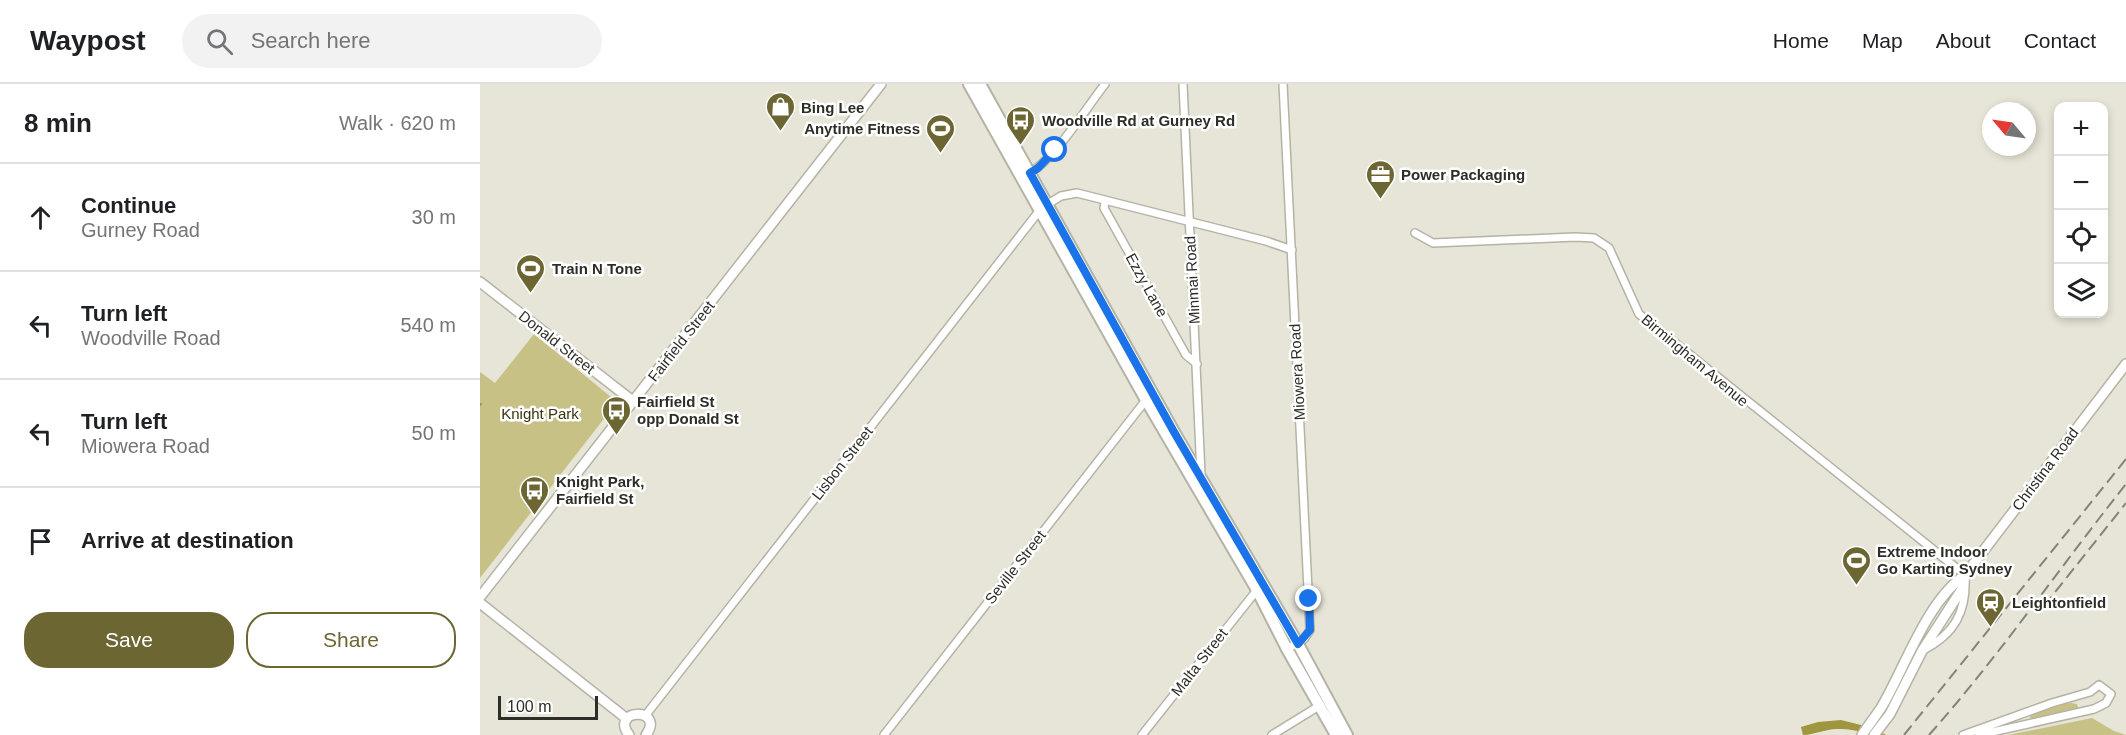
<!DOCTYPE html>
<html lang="en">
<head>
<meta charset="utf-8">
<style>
  body { margin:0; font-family:Helvetica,sans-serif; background:#f2f2f2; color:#202124 }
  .controls { position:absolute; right:18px; top:18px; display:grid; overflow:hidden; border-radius:12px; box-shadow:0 3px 9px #0003 }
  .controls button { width:54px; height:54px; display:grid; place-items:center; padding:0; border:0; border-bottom:2px solid #e0e0e0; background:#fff; color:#202124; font:30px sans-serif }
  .compass { position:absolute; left:1502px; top:18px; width:54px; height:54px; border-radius:50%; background:#fff; box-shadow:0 3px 9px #0003; rotate:299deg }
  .scale { position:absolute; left:18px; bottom:15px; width:100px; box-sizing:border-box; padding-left:6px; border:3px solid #2e2e28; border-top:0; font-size:16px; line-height:21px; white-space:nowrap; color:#2e2e28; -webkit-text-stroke:4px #fff; paint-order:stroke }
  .stop { position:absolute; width:18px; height:18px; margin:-14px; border:4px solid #1a73e8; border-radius:50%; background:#fff }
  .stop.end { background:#1a73e8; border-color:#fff; box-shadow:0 2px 6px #0008 }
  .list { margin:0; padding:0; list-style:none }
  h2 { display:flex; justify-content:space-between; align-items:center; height:78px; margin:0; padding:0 24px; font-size:26px }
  h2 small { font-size:20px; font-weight:400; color:#757577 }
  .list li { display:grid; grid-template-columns:39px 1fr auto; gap:18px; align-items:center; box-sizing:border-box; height:108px; padding:0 24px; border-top:2px solid #e0e0e0 }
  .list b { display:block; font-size:22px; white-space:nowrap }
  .list p { margin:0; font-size:20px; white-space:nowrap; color:#757577 }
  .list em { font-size:20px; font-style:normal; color:#757577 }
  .actions { display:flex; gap:12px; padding:18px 24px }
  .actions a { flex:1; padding:14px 0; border:2px solid #6c6633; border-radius:24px; text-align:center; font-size:21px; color:#6c6633 }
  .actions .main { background:#6c6633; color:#fff }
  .icon { flex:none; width:33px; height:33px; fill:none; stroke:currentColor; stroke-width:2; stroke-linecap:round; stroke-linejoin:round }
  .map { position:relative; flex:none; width:1646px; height:651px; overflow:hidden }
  header { display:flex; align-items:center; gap:36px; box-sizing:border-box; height:84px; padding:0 30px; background:#fff; border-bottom:2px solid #e0e0e0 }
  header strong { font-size:28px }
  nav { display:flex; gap:33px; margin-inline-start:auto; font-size:21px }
  .search { width:420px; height:54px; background:#f2f2f2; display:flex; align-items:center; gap:15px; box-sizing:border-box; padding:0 21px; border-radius:33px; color:#757577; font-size:22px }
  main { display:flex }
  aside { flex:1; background:#fff }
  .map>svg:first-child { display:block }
</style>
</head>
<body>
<header>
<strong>Waypost</strong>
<div class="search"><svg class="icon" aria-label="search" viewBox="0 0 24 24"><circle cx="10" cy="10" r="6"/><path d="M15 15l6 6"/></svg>Search here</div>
<nav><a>Home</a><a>Map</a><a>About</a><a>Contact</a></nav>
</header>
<main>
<aside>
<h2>8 min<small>Walk · 620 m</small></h2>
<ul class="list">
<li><svg class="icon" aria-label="ahead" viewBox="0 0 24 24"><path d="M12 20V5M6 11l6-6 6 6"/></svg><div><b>Continue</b><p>Gurney Road</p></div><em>30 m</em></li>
<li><svg class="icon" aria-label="left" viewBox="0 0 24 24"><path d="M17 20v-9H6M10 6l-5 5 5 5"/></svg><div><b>Turn left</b><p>Woodville Road</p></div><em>540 m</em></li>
<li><svg class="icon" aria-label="left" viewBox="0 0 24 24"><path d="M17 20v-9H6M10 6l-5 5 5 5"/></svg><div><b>Turn left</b><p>Miowera Road</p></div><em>50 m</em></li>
<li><svg class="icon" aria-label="arrive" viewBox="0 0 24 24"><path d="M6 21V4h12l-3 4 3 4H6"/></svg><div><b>Arrive at destination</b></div></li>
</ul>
<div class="actions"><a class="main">Save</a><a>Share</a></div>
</aside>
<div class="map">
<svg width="1646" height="651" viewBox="0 0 1646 651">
  <rect width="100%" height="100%" fill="#e7e5d7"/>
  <!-- green -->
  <path fill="#c7c186" d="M54 250 137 318 0 494V288L15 299Z
    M1591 619 1597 620 1598 624C1584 629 1564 637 1550 634L1551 630 1580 620Z
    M1612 634 1634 647 1646 651H1528Z"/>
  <!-- water -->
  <path fill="#9f963f" d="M1361 636 1393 644 1406 651C1389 651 1374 644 1357 645 1345 645 1334 651 1323 651L1321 643 1338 638Z"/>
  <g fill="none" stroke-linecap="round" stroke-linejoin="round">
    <!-- stream -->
    <path stroke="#9f963f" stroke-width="2" d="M0 321 1 320"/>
    <defs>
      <path id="street" d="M703 0 721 390
        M803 0 830 546 824 555 807 565
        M547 91C575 75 604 27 625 0
        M625 118 624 124 706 271 717 280
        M568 120 581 112 597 109 786 157 812 166
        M935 149 953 159 1095 153 1114 154 1129 164 1159 230 1485 491C1487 527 1475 550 1443 566
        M165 632 560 126
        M404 651 666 316
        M662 651 777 506
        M792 651 839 622
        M1483 651 1572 619 1610 608 1619 601 1631 610 1626 619 1614 625 1499 651"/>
      <path id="secondary" d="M0 198 154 318
        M0 513 401 0
        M0 519 147 635
        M149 651C129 624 186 623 166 651
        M1382 651C1388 642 1395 633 1401 624 1425 584 1446 518 1485 491L1646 280
        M1394 651 1410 630 1442 567 1482 505 1485 491"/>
      <path id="primary" d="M489 0 666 316 777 506 807 565 856 651
        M500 0 694 348 818 560 867 651"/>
    </defs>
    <!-- street casing -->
    <use href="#street" stroke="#b4b3a6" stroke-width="10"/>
    <!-- secondary casing -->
    <use href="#secondary" stroke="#b4b3a6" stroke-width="12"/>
    <!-- primary casing -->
    <use href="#primary" stroke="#b4b3a6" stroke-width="14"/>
    <!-- street -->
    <use href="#street" stroke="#fff" stroke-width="7"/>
    <!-- secondary -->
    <use href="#secondary" stroke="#fff" stroke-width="9"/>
    <!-- primary -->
    <use href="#primary" stroke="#fff" stroke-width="10"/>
    <!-- rail -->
    <path stroke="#848379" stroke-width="2" stroke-dasharray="12 6" stroke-linecap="butt" d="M1564 522 1646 419
      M1424 651 1646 375
      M1449 651C1520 571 1580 483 1646 400"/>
  </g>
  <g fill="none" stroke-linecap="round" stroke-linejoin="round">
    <!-- route -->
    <path stroke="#1a73e8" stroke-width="8" d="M575 66 558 84 550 89 694 348 818 560 830 546 829 515"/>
  </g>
  <!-- icons -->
  <defs>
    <symbol id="shop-pin" viewBox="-11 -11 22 30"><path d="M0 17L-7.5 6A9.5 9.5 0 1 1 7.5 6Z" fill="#6c6633" stroke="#fff"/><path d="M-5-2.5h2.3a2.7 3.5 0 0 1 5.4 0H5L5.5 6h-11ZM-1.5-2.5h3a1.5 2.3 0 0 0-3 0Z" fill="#fff"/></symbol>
    <symbol id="bus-pin" viewBox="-11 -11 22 30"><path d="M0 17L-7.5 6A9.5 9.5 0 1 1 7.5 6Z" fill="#6c6633" stroke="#fff"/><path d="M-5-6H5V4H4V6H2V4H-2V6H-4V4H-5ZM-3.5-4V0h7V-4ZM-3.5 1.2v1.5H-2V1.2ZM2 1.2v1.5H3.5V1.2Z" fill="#fff"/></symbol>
    <symbol id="stadium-pin" viewBox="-11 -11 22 30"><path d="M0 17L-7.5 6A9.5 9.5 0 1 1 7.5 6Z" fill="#6c6633" stroke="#fff"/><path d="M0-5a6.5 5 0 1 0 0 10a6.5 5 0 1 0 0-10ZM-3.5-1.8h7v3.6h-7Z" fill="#fff"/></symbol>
    <symbol id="office-pin" viewBox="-11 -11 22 30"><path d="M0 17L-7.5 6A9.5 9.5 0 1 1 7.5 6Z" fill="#6c6633" stroke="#fff"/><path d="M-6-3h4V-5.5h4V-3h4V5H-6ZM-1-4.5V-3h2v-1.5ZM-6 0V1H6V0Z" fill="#fff"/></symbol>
    <symbol id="station-pin" viewBox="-11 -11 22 30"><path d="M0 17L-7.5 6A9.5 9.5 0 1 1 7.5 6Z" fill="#6c6633" stroke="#fff"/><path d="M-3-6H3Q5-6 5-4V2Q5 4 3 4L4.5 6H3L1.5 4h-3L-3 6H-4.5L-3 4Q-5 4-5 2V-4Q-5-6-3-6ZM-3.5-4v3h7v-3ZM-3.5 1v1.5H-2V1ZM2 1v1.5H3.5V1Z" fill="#fff"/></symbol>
  </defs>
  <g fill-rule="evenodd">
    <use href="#shop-pin" x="284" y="6" width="33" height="45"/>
    <use href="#bus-pin" x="524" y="20" width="33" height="45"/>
    <use href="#stadium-pin" x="444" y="28" width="33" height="45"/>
    <use href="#office-pin" x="884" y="74" width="33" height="45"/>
    <use href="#stadium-pin" x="34" y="168" width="33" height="45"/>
    <use href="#bus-pin" x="120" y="310" width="33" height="45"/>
    <use href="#bus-pin" x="38" y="390" width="33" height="45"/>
    <use href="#stadium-pin" x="1360" y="460" width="33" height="45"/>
    <use href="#station-pin" x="1494" y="502" width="33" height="45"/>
  </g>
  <g text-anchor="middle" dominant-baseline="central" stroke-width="5" stroke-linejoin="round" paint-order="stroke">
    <!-- poi labels -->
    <g font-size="15" font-weight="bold" fill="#2e2e28" stroke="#fff" text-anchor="start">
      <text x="321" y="23">Bing Lee</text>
      <text x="562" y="36">Woodville Rd at Gurney Rd</text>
      <text x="440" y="44" text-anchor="end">Anytime Fitness</text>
      <text x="921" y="90">Power Packaging</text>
      <text x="72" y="184">Train N Tone</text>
      <text x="157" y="317">Fairfield St<tspan x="157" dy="17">opp Donald St</tspan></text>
      <text x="76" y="397">Knight Park,<tspan x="76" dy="17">Fairfield St</tspan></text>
      <text x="1397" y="467">Extreme Indoor<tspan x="1397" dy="17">Go Karting Sydney</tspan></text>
      <text x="1532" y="518">Leightonfield</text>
    </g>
    <!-- street labels -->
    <g font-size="15" fill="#2e2e28" stroke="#fff">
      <text transform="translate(712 196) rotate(-93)">Minmai Road</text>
      <text transform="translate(667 201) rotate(61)">Ezzy Lane</text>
      <text transform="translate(201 257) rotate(-52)">Fairfield Street</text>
      <text transform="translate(77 258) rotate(38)">Donald Street</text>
      <text transform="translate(1215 276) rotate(40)">Birmingham Avenue</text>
      <text transform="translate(817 288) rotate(-93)">Miowera Road</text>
      <text transform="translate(362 379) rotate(-52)">Lisbon Street</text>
      <text transform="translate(1565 385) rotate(-53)">Christina Road</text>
      <text transform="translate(535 483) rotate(-52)">Seville Street</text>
      <text transform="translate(719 578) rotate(-52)">Malta Street</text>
    </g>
    <!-- park labels -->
    <g font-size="15" fill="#37330c" stroke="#fff">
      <text x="60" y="329">Knight Park</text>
    </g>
  </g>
</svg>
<div class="controls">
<button>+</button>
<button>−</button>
<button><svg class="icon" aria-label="locate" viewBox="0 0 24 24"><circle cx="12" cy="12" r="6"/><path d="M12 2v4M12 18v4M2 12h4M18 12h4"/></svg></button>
<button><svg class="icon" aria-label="layers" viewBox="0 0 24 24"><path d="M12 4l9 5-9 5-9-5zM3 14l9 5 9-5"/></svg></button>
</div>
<svg class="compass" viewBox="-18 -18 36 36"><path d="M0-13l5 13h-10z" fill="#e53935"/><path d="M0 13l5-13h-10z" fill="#757577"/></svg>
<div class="scale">100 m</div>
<div class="stop" style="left:575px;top:66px"></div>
<div class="stop end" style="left:829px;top:515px"></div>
</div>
</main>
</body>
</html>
